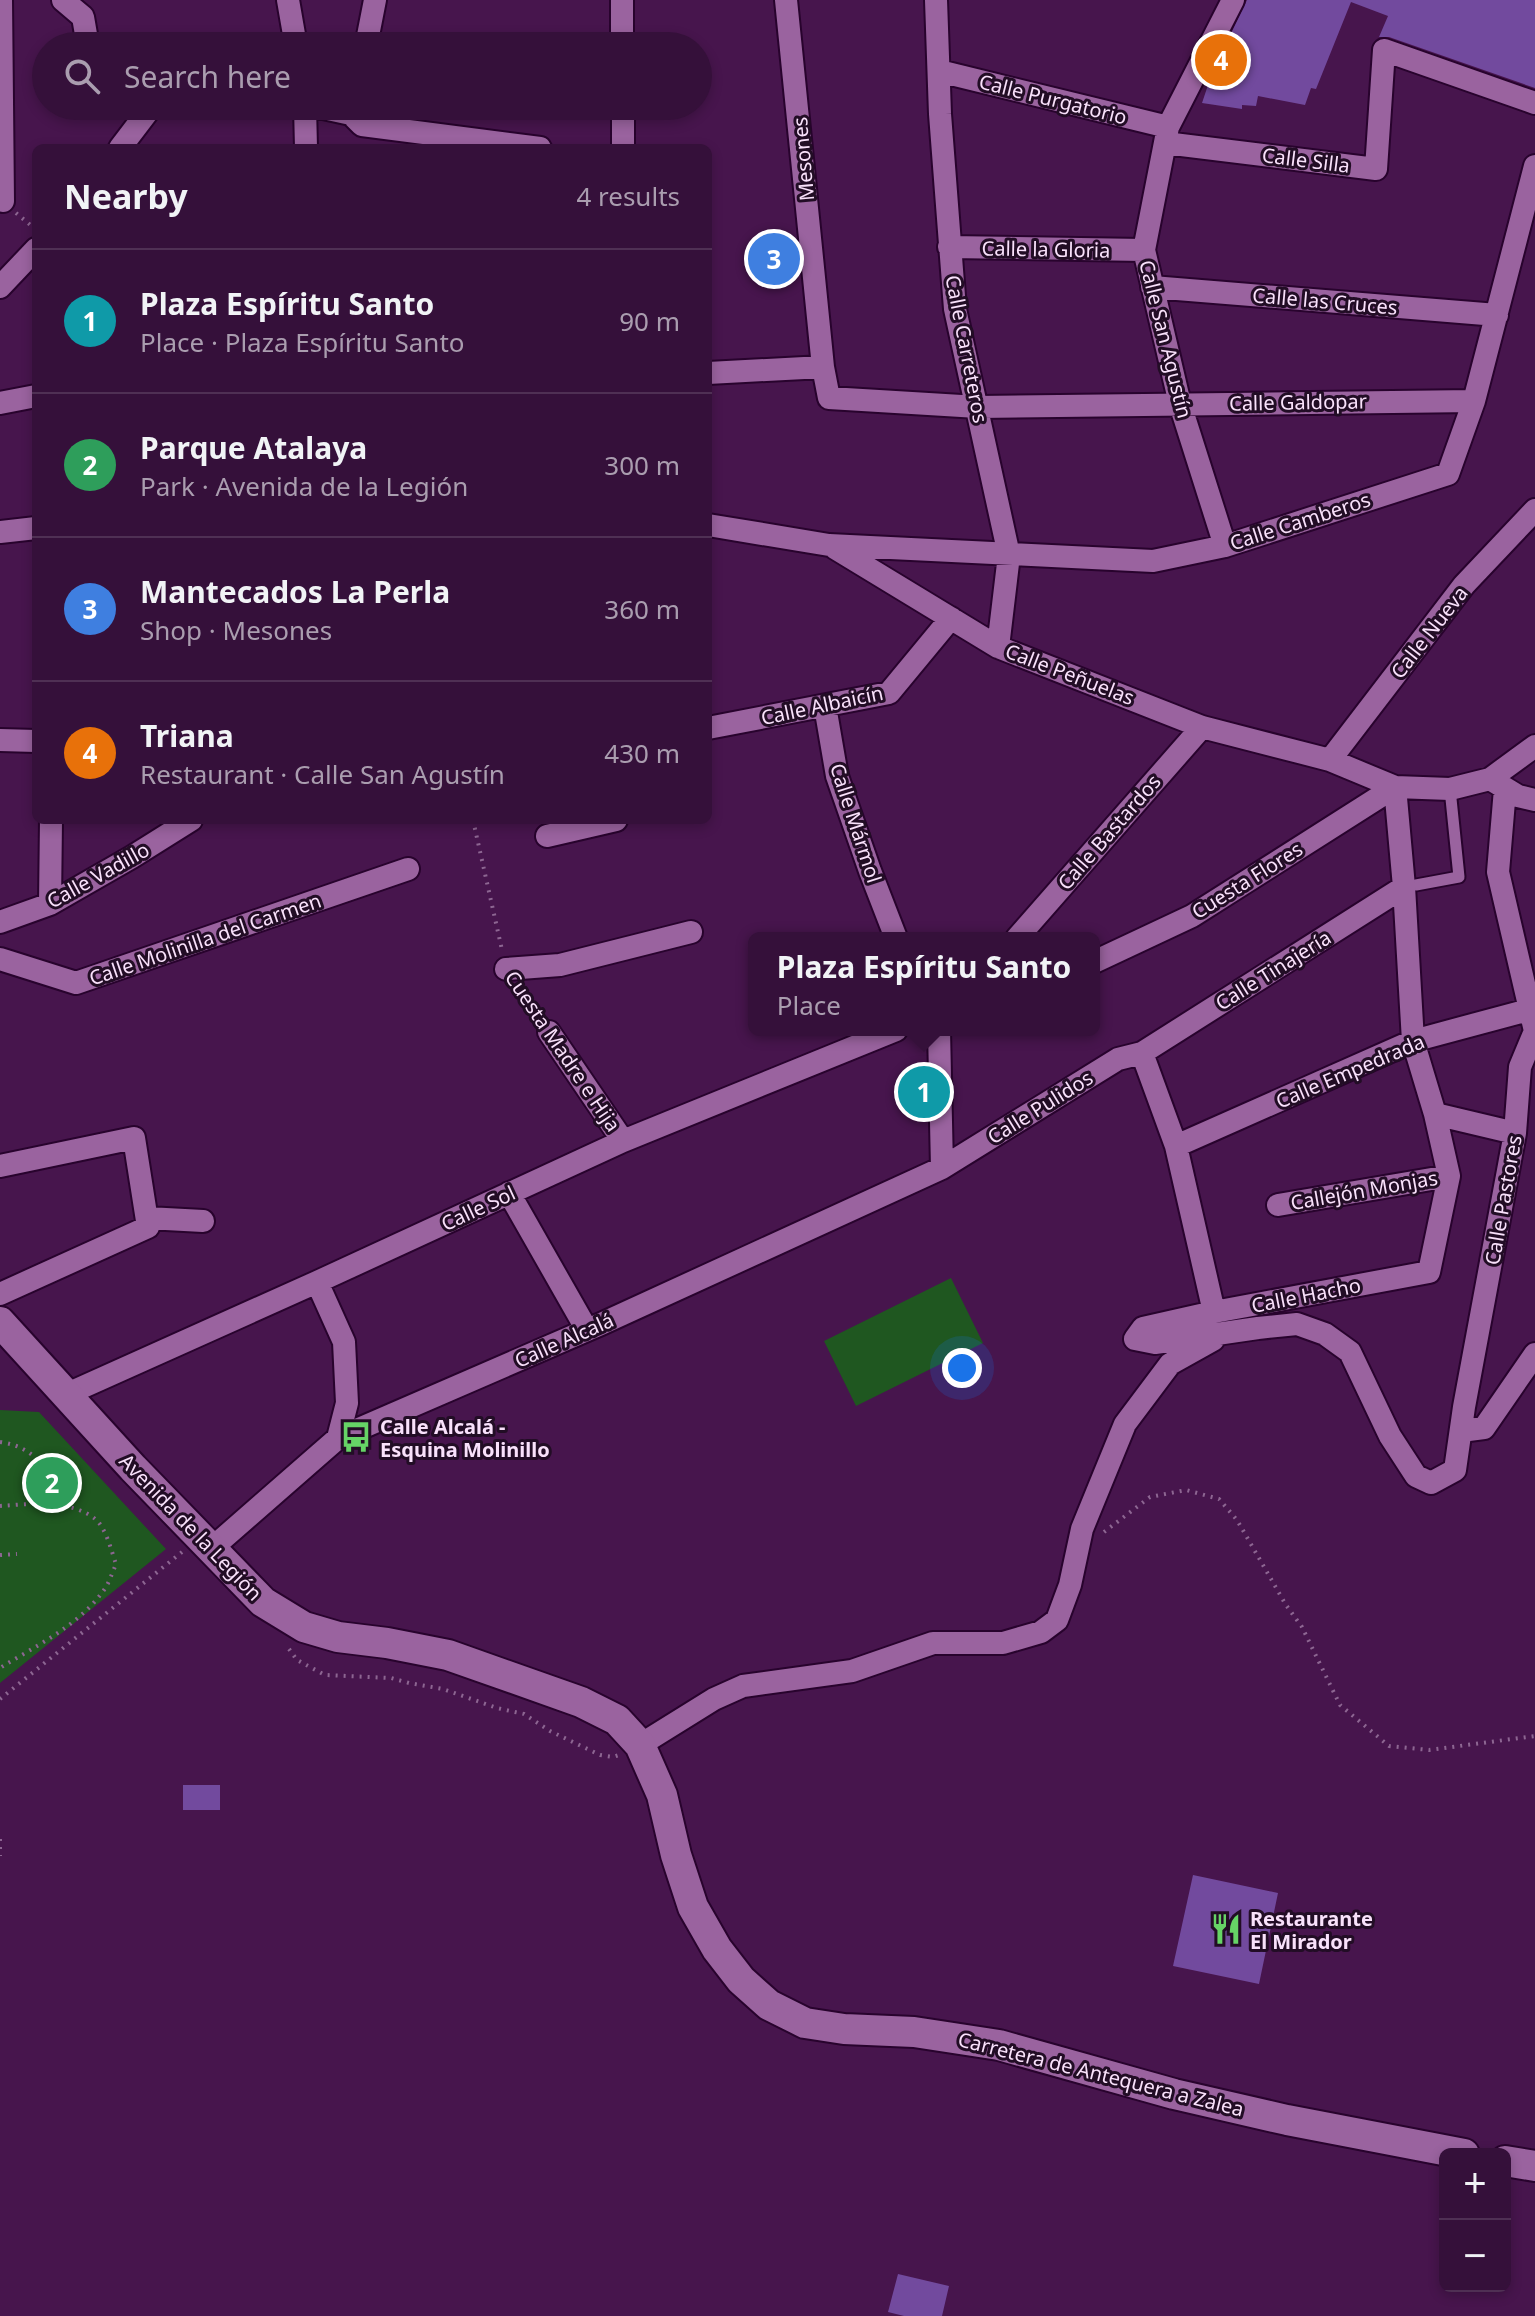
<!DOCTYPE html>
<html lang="en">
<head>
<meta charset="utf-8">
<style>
  body { margin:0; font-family:"Noto Sans",sans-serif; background:#3d1942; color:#f1f3f6 }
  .controls { position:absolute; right:24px; bottom:24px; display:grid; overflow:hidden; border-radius:12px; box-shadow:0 4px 12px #0003 }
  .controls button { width:72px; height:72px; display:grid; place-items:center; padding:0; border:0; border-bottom:2px solid #4f3054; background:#35103a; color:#f1f3f6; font:40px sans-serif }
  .you { position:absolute; left:962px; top:1368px; width:28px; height:28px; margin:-20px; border:6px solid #fff; border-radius:50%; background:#1a73e8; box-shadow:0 0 0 12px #1a73e833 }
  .badge { display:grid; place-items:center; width:52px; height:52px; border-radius:50%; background:#1a73e8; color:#fff; font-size:26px; font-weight:700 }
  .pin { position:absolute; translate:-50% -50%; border:4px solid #fff; box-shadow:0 2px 8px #0006 }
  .popup { position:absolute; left:748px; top:932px; width:352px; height:104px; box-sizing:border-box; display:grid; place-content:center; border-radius:12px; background:#35103a; filter:drop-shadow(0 2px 6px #0005); font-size:26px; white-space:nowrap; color:#aa9daf }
  .popup b { font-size:30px; color:#f1f3f6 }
  .popup::after { content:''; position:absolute; left:50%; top:100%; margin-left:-16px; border:16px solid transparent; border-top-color:#35103a }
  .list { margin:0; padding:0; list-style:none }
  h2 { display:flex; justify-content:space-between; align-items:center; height:104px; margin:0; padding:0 32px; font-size:34px }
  h2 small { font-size:26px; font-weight:400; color:#aa9daf }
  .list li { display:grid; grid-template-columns:52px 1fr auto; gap:24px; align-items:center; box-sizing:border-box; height:144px; padding:0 32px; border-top:2px solid #4f3054 }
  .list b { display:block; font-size:30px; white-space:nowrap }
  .list p { margin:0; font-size:26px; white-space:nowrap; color:#aa9daf }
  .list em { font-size:26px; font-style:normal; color:#aa9daf }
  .icon { flex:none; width:44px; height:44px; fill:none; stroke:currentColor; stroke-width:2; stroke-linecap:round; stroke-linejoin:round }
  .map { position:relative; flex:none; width:1535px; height:2316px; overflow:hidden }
  .search { position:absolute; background:#35103a; box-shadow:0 4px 12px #0003; left:32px; top:32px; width:680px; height:88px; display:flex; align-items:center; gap:20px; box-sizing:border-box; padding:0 28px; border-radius:44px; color:#aa9daf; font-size:30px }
  .panel { position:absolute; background:#35103a; box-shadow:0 4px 12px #0003; left:32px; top:144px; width:680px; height:680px; border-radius:12px }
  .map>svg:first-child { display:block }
</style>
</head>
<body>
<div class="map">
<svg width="1535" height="2316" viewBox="0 0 1535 2316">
  <rect width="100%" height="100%" fill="#47154d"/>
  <!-- green -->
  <path fill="#1f5720" d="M951 1278 983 1343 856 1406 824 1341Z
    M0 1410 39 1412 166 1549 0 1683Z"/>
  <!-- building -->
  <path fill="#724a9e" d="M1247 0H1535V88L1389 37H1379L1388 16 1351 2 1316 89 1311 88 1305 105 1258 96 1256 106 1242 105V109L1202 103 1212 73Z
    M183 1785H220V1810H183Z
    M1193 1875 1278 1893 1259 1984 1173 1966Z
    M898 2274 949 2286 942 2316H904L888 2312Z"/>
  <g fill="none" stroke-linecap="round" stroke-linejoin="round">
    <defs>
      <path id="lane" d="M1416 885 1459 877 1450 789"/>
      <path id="street" d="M1 0 3 201
        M63 0 83 17 88 46
        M288 0 296 46
        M622 0V46
        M786 0 823 367
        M936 0 940 114 955 309 1009 555 998 647
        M366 46 375 0
        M939 71 1168 127
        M305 106 306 148
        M314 106 351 114
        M623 106V148
        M351 114 362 125 540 148
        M1165 143 1376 169 1384 50 1535 103
        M120 148 152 106
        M949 247 1144 250
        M0 287 36 249
        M1152 287 1497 315
        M708 373 823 367 829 398 978 407 1474 401
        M0 403 36 396
        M708 525 829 545 1153 561 1225 546 1448 474 1474 401 1535 166
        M0 532 36 528
        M1225 546 1180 404 1144 250 1168 127 1233 0
        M835 548 998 647 1202 727 1330 760 1395 787 1450 789 1490 779 1518 796 1535 800
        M825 706 837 776 870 871 896 938
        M708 728 889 693 951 618
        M0 740 36 741
        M1330 760 1464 585 1535 510
        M1490 779 1535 746
        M547 836 616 820
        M50 904 51 820
        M0 922 50 904 132 857 191 820
        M1017 938 1202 727
        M0 959 76 983 408 869
        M1094 962 1192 916 1395 787
        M506 969 560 965 691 932
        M939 1030 942 1168
        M549 1032 623 1141
        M1142 1053 1176 1146 1214 1312 1429 1272 1449 1176 1435 1114 1413 1041 1404 887 1395 787
        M1435 1114 1515 1133
        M1176 1146 1413 1041 1528 1010 1535 1014
        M0 1166 134 1138 148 1227 0 1294
        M509 1193 587 1330
        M1278 1205 1449 1176
        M147 1218 203 1221
        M317 1282 344 1342 347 1403 338 1438
        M1214 1312 1143 1328 1135 1339 1155 1343 1258 1328 1297 1324 1325 1334 1350 1352 1390 1436 1416 1476 1431 1483 1455 1470 1464 1407 1515 1133 1520 1067 1535 1031 1498 872 1505 789
        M65 1395 317 1282 623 1141 896 1030
        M1461 1431 1484 1428 1535 1354
        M211 1549 338 1438 601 1324 942 1168 1118 1059 1142 1053 1404 887
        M640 1745 714 1699 743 1686 852 1671 933 1643H1003L1041 1632 1057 1620 1070 1585 1082 1529 1125 1424 1170 1364 1213 1340"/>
      <path id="secondary" d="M0 1322 133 1468 263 1602 304 1627 338 1637 387 1643 448 1655 581 1702 617 1720 640 1745 662 1795 676 1855 693 1907 717 1949 741 1980 769 2005 805 2023 844 2029 914 2032 999 2045 1174 2094 1287 2120 1464 2154
        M1505 2161 1535 2166"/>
    </defs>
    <!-- lane casing -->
    <use href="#lane" stroke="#28032d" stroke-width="15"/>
    <!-- street casing -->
    <use href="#street" stroke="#28032d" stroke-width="26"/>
    <!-- secondary casing -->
    <use href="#secondary" stroke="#28032d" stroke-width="34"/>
    <!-- path -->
    <path stroke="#8d6692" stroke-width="4" stroke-dasharray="2 6" stroke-linecap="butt" d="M16 213 34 228
      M473 820 502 950
      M518 987 538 1016
      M0 1442C38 1447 50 1474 66 1506
      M0 1506C30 1504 68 1499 94 1518 106 1527 111 1550 116 1564 113 1571 110 1580 106 1587 81 1625 37 1645 0 1668
      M1104 1532 1150 1497 1186 1490 1219 1499 1237 1520 1286 1605 1302 1627 1340 1705 1389 1746 1429 1750 1535 1736
      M0 1555 17 1554
      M289 1649 297 1660 325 1675 391 1678 409 1683 443 1689 497 1708 524 1714 550 1731 600 1755 613 1757 619 1755
      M0 1699 182 1552
      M0 1839V1856"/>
    <!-- lane -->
    <use href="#lane" stroke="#9a639f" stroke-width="11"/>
    <!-- street -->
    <use href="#street" stroke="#9a639f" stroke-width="22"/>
    <!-- secondary -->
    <use href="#secondary" stroke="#9a639f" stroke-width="30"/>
  </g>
  <!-- icons -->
  <defs>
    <symbol id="bus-bare" viewBox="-9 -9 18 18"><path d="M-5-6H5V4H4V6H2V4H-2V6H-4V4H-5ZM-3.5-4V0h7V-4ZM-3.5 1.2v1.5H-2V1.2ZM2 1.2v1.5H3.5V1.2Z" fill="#66d466" stroke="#220d25" stroke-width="2.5" paint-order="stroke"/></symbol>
    <symbol id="restaurant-bare" viewBox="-9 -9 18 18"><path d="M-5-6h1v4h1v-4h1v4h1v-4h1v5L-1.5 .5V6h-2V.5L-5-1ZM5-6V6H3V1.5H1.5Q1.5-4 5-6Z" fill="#66d466" stroke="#220d25" stroke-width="2.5" paint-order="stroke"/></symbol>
  </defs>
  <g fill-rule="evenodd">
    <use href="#bus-bare" x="334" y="1415" width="44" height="44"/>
    <use href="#restaurant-bare" x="1204" y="1907" width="44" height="44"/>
  </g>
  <g text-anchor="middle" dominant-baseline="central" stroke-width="6" stroke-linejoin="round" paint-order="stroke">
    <!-- street labels -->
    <g font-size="20" fill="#f9e1fb" stroke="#220d25">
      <text transform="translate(1053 99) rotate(14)">Calle Purgatorio</text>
      <text transform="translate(803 159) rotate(-95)">Mesones</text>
      <text transform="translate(1306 160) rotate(7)">Calle Silla</text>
      <text transform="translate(1046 249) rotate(1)">Calle la Gloria</text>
      <text transform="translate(1325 301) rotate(5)">Calle las Cruces</text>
      <text transform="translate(1166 339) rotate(76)">Calle San Agustín</text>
      <text transform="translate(967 349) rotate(79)">Calle Carreteros</text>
      <text transform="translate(1298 402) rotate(-1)">Calle Galdopar</text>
      <text transform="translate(1300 521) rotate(-18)">Calle Camberos</text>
      <text transform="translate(1429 632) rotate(-52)">Calle Nueva</text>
      <text transform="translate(1070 674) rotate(21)">Calle Peñuelas</text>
      <text transform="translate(822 705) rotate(-12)">Calle Albaicín</text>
      <text transform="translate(856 823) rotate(72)">Calle Mármol</text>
      <text transform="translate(1109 832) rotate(-49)">Calle Bastardos</text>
      <text transform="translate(98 875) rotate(-29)">Calle Vadillo</text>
      <text transform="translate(1247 880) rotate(-32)">Cuesta Flores</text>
      <text transform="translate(205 939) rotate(-19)">Calle Molinilla del Carmen</text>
      <text transform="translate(1273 970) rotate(-32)">Calle Tinajería</text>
      <text transform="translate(563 1051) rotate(56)">Cuesta Madre e Hija</text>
      <text transform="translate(1350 1071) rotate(-23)">Calle Empedrada</text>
      <text transform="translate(1040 1107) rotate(-32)">Calle Pulidos</text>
      <text transform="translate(1364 1190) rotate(-10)">Callejón Monjas</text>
      <text transform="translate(1503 1200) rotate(-80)">Calle Pastores</text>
      <text transform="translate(478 1208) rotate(-25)">Calle Sol</text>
      <text transform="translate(1306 1295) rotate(-11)">Calle Hacho</text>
      <text transform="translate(564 1340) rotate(-24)">Calle Alcalá</text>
      <text transform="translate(191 1527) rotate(46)">Avenida de la Legión</text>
      <text transform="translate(1101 2074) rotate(14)">Carretera de Antequera a Zalea</text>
    </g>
    <!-- poi labels -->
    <g font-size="20" font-weight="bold" fill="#f9e1fb" stroke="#220d25" text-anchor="start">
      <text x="380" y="1426">Calle Alcalá -<tspan x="380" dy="23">Esquina Molinillo</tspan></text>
      <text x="1250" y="1918">Restaurante<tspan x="1250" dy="23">El Mirador</tspan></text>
    </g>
  </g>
</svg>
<div class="controls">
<button>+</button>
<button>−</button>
</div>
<div class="you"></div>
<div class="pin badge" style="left:924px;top:1092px;background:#0f9aa8">1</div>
<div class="popup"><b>Plaza Espíritu Santo</b>Place</div>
<div class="pin badge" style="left:52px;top:1483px;background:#2e9e5b">2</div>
<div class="pin badge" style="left:774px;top:259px;background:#3f7fe0">3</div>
<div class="pin badge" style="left:1221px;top:60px;background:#e8710a">4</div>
<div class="search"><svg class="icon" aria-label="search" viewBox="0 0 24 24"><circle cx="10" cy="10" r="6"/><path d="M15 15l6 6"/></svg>Search here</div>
<section class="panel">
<h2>Nearby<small>4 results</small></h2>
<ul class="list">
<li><span class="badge" style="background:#0f9aa8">1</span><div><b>Plaza Espíritu Santo</b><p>Place · Plaza Espíritu Santo</p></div><em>90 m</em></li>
<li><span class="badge" style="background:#2e9e5b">2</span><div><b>Parque Atalaya</b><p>Park · Avenida de la Legión</p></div><em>300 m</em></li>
<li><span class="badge" style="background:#3f7fe0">3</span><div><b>Mantecados La Perla</b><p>Shop · Mesones</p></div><em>360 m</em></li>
<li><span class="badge" style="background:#e8710a">4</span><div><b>Triana</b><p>Restaurant · Calle San Agustín</p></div><em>430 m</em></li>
</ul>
</section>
</div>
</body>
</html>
